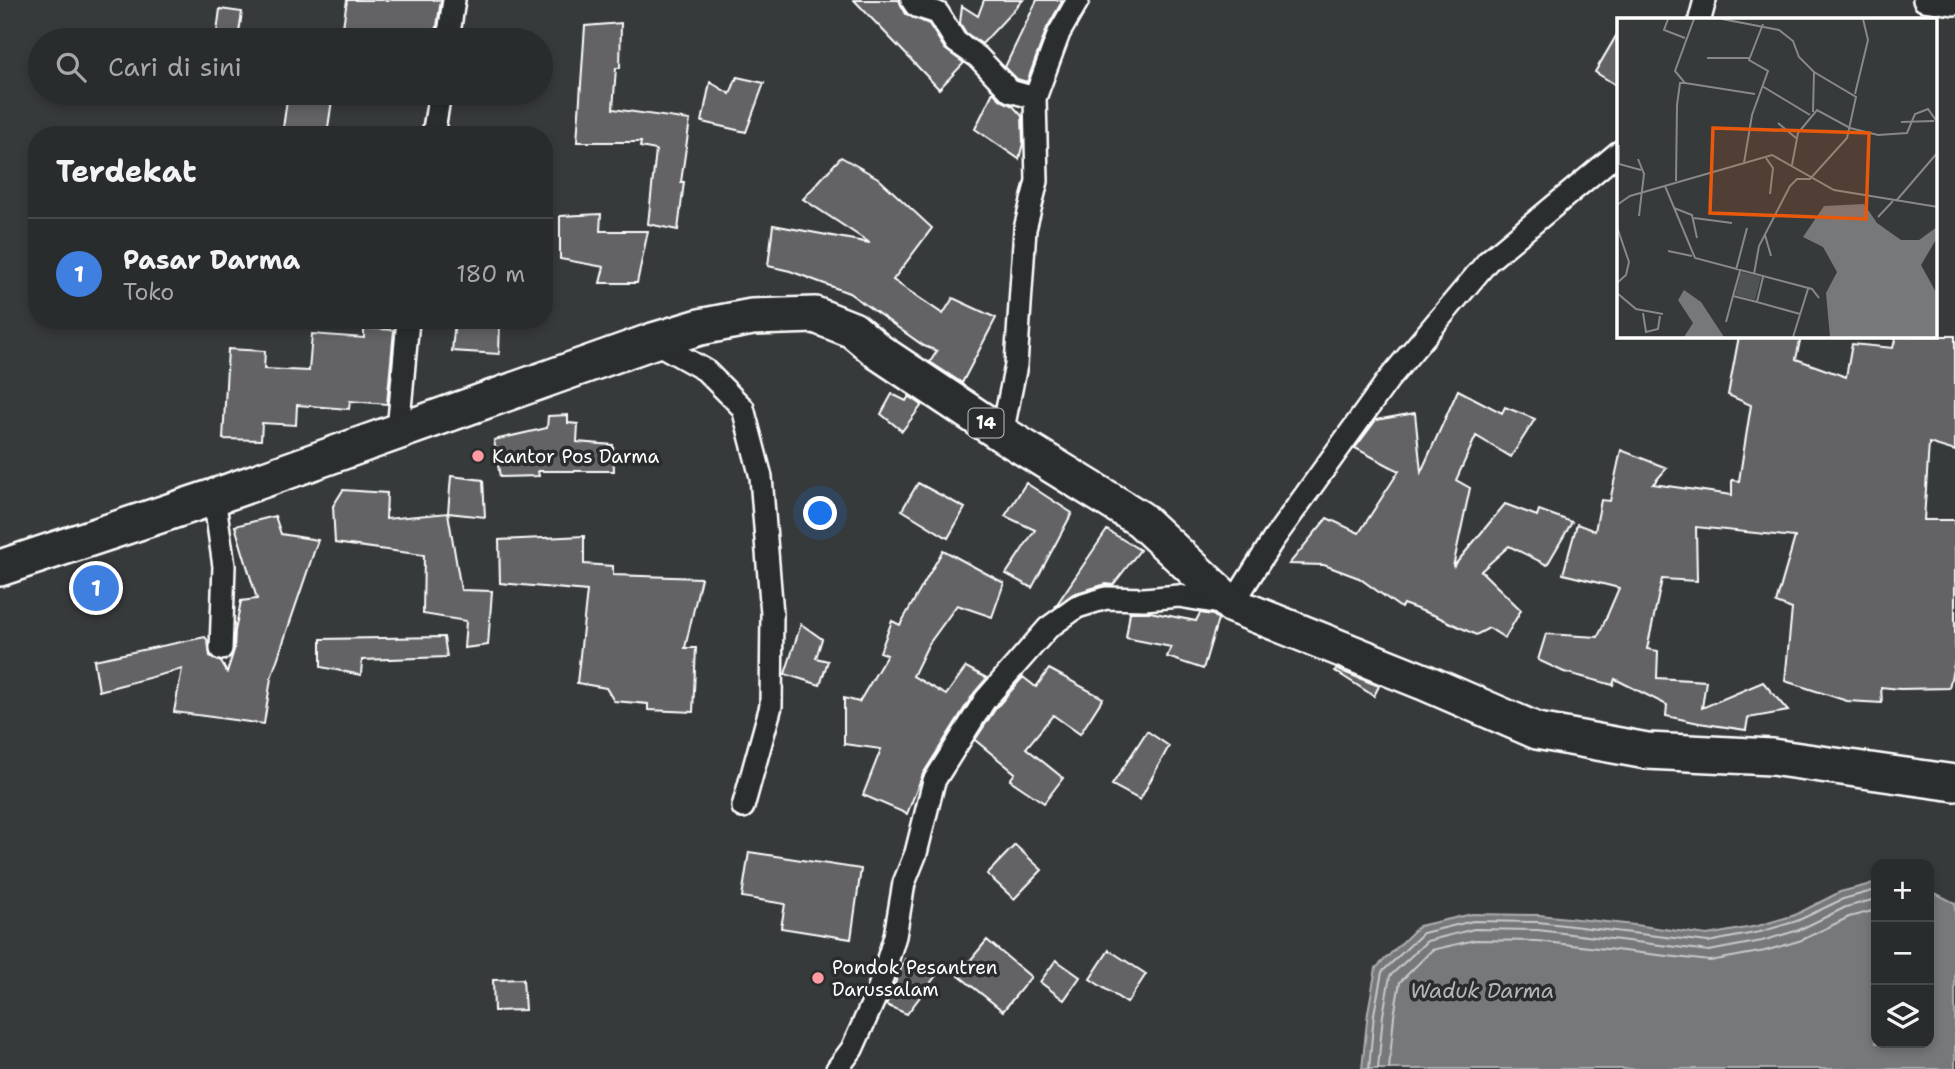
<!DOCTYPE html>
<html lang="id">
<head>
<meta charset="utf-8">
<style>
  body { margin:0; font-family:"Shantell Sans",sans-serif; background:#313434; color:#f1f3f6 }
  .controls { position:absolute; right:21px; bottom:21px; display:grid; overflow:hidden; border-radius:14px; box-shadow:0 4px 10px #0003 }
  .controls button { width:63px; height:63px; display:grid; place-items:center; padding:0; border:0; border-bottom:2px solid #454848; background:#292c2c; color:#f1f3f6; font:35px sans-serif }
  .you { position:absolute; left:821px; top:514px; width:24px; height:24px; margin:-18px; border:5px solid #fff; border-radius:50%; background:#1a73e8; box-shadow:0 0 0 10px #1a73e833 }
  .badge { display:grid; place-items:center; width:46px; height:46px; border-radius:50%; background:#8abfa5; color:#fff; font-size:23px; font-weight:700 }
  .pin { position:absolute; translate:-50% -50%; border:4px solid #fff; box-shadow:0 2px 7px #0006 }
  .list { margin:0; padding:0; list-style:none }
  h2 { display:flex; justify-content:space-between; align-items:center; height:91px; margin:0; padding:0 28px; font-size:30px }
  h2 small { font-size:23px; font-weight:400; color:#a5a7a9 }
  .list li { display:grid; grid-template-columns:46px 1fr auto; gap:21px; align-items:center; box-sizing:border-box; height:112px; padding:0 28px; border-top:2px solid #454848 }
  .list b { display:block; font-size:26px; white-space:nowrap }
  .list p { margin:0; font-size:23px; white-space:nowrap; color:#a5a7a9 }
  .list em { font-size:23px; font-style:normal; color:#a5a7a9 }
  .icon { flex:none; width:38px; height:38px; fill:none; stroke:currentColor; stroke-width:2; stroke-linecap:round; stroke-linejoin:round }
  .map { position:relative; flex:none; width:1955px; height:1069px; overflow:hidden }
  .search { position:absolute; background:#292c2c; box-shadow:0 4px 10px #0003; left:28px; top:28px; width:525px; height:77px; display:flex; align-items:center; gap:18px; box-sizing:border-box; padding:0 24px; border-radius:38px; color:#a5a7a9; font-size:26px }
  .panel { position:absolute; background:#292c2c; box-shadow:0 4px 10px #0003; left:28px; top:126px; width:525px; height:203px; border-radius:28px }
  .map>svg:first-child { display:block }
</style>
</head>
<body>
<div class="map">
<svg width="1955" height="1069" viewBox="0 0 1955 1069">
  <rect width="100%" height="100%" fill="#373a3b"/>
  <filter id="ink" filterUnits="userSpaceOnUse"><feTurbulence type="fractalNoise" baseFrequency=".0143" numOctaves="2"/><feDisplacementMap in="SourceGraphic" scale="14" xChannelSelector="R" yChannelSelector="G"/><feConvolveMatrix kernelMatrix="1 2 1 2 8 2 1 2 1" color-interpolation-filters="sRGB"/></filter>
  <g filter="url(#ink)">
    <!-- water -->
    <path fill="#767879" stroke="#adaeaf" stroke-width="2" d="M1875 883 1876 1043H1929V890L1955 903V1069H1362L1368 1012 1376 968 1419 926 1472 914 1539 915 1635 925 1707 935 1758 926 1795 915 1840 892Z"/>
    <g fill="none" stroke-linecap="round" stroke-linejoin="round">
      <!-- shore -->
      <path stroke="#c8c9c9" stroke-width="2" d="M1369 1069 1374 1014 1382 972 1423 933 1473 921 1538 922 1708 942 1760 932 1797 921 1843 899 1876 890
        M1378 1069 1383 1015 1390 976 1427 941 1474 929 1538 930 1709 951 1762 941 1799 930 1846 907 1876 899
        M1389 1069 1394 1016 1400 982 1432 950 1475 940 1537 941 1710 961 1765 951 1802 940 1849 917 1876 910"/>
    </g>
    <!-- building -->
    <path fill="#636465" stroke="#fff" stroke-width="2" d="M347 0H441L435 40H341Z
      M854 0H899L906 14 929 24 945 49 964 63 939 89Z
      M984 0H1023L982 44 966 33 960 23 962 6 978 16Z
      M1037 0H1063L1047 28 1027 82 1017 79 1005 67Z
      M220 9 242 12 238 40H216Z
      M621 23 620 68H616L613 109 690 120 681 182H684L678 230 648 224 656 150 640 147 641 142H577L585 26Z
      M1619 31V87L1595 72Z
      M737 77 764 83 746 132 702 122 710 82 730 94Z
      M993 92 1001 100 1013 106 1022 116 1023 143 1019 159 975 129Z
      M288 93H333L327 135H282Z
      M841 157 878 178 932 228 893 280 943 314 953 298 996 318 962 383 930 362 937 351 924 346 849 293 790 271 768 266 773 225 870 243 803 199Z
      M601 214 600 231H648L637 283H600L604 267 560 259V216Z
      M455 320H500L499 354 452 351Z
      M364 328 394 330 387 404 350 401 349 409 297 405 296 425 262 423 261 440 223 439 228 349 265 351 264 369 309 371 312 334 364 338Z
      M1739 336H1801L1796 359 1846 377 1852 344 1893 348 1896 336H1955V451L1929 443 1924 520H1955V660L1949 688 1900 689 1881 687 1882 703 1847 701 1785 681 1792 609 1776 603 1795 537 1696 527 1697 581 1662 579 1647 649 1658 651 1657 678 1706 681 1702 708 1763 682 1788 711 1748 718 1746 730 1699 723 1666 716 1667 705 1615 679 1613 685 1564 672 1538 660 1546 634 1598 637 1619 588 1563 574 1577 524 1595 531 1601 500 1610 501 1621 450 1667 468 1653 484 1732 495V480L1739 481 1751 405 1728 395Z
      M1458 390 1502 413 1505 407 1535 419 1511 457 1476 436 1456 480 1470 488 1453 567 1505 504 1537 516 1539 510 1572 522 1547 565 1509 546 1481 571 1521 610 1505 638 1489 628 1476 635 1436 616 1403 604 1401 608 1359 578 1324 565 1289 564 1327 518 1359 533 1399 471 1355 448 1376 420 1415 413 1421 472Z
      M892 394 906 401 909 396 922 405 902 431 881 414Z
      M568 415V423L578 424 577 442 613 445 614 471H538L539 476 500 477 494 440 547 428 548 416Z
      M451 476 483 480 485 517 448 513Z
      M918 483 965 508 948 538 902 510Z
      M1026 483 1072 513 1032 588 1006 574 1035 530 1005 516Z
      M343 490 387 493 386 519 448 513 461 590 492 591 488 645 464 648 466 621 423 614 424 555 335 543 333 506Z
      M275 516 281 534 318 540 271 678 264 724 174 712 182 669 99 691 94 660 205 637 208 641 210 656 221 662 227 672 234 650 235 631 241 601 257 599 235 526Z
      M1107 530 1140 550 1113 585 1106 584 1073 594 1055 607Z
      M584 536V564L613 566V575L701 578 685 648H696L693 712 648 710V704L614 701 606 688 577 683 587 591 500 583 499 540Z
      M943 550 1004 583 992 617 957 605 928 645 913 676 946 695 966 667 987 678 974 693 923 774 907 814 863 795 881 749 844 744V698L859 702 887 655 880 652 892 621 900 625Z
      M1130 612H1150L1196 621 1200 613 1213 615 1218 619 1203 669 1167 657 1171 647 1126 638Z
      M801 624 822 639 816 658 828 661 820 685 785 674Z
      M444 637 447 657 362 660 361 675 321 667V639Z
      M1049 669 1103 698 1080 734 1053 715 1026 748 1063 778 1044 803 1010 780 1015 773 975 740 996 708 1023 677 1036 687Z
      M1336 669 1379 686 1374 696 1335 671Z
      M1147 731 1169 746 1140 800 1112 785Z
      M1015 845 1042 870 1014 899 987 874Z
      M749 852 861 869 851 939 781 928 785 904 742 897Z
      M987 940 1031 977 1003 1011 958 975Z
      M1109 950 1146 974 1127 1003 1090 979Z
      M905 959 938 973 907 1014 886 1005Z
      M1056 960 1080 977 1064 1000 1040 982Z
      M523 979 525 1010 494 1011 493 980Z"/>
    <g fill="none" stroke-linecap="round" stroke-linejoin="round">
      <defs>
        <path id="minor" d="M912 0 916 6 938 13 956 42 978 57 1010 91 1035 98
          M1924 0 1955 4
          M1700 19 1705 0
          M448 40 454 0
          M433 135 440 93
          M653 341 705 370 743 408 761 477 772 614 771 706 743 807
          M398 431 408 320
          M1002 434 1016 365 1025 229 1037 181 1035 98 1059 33 1078 0
          M214 497 224 566 221 649
          M837 1069 852 1049 878 991 895 936 904 883 916 853 934 781 985 700 1048 628 1077 607 1106 598 1144 599 1179 596 1232 605 1273 540 1388 380 1488 261 1619 152"/>
        <path id="trunk" d="M0 568 214 497 653 341 700 327 752 317 815 315 853 330 879 352 1002 434 1140 519 1232 605 1424 682 1537 731 1647 751 1772 757 1955 783"/>
      </defs>
      <!-- minor casing -->
      <use href="#minor" stroke="#fff" stroke-width="26"/>
      <!-- trunk casing -->
      <use href="#trunk" stroke="#fff" stroke-width="40"/>
      <!-- minor -->
      <use href="#minor" stroke="#2a2d2e" stroke-width="21"/>
      <!-- trunk -->
      <use href="#trunk" stroke="#2a2d2e" stroke-width="35"/>
    </g>
  </g>
  <!-- markers -->
  <g fill="#ff9aa2" stroke="#2a2d2e" stroke-width="2.5">
    <circle cx="478" cy="456" r="7"/>
    <circle cx="818" cy="978" r="7"/>
  </g>
  <g text-anchor="middle" dominant-baseline="central" stroke-width="7" stroke-linejoin="round" paint-order="stroke">
    <!-- shield labels -->
    <rect fill="#2a2d2e" stroke="#bfc0c0" stroke-width="2" x="968.5" y="408.5" width="35" height="29" rx="5"/>
    <g font-size="18" font-weight="bold" fill="#fff">
      <text x="986" y="423">14</text>
    </g>
    <!-- poi labels -->
    <g font-size="19" fill="#fff" stroke="#2a2d2e" text-anchor="start">
      <text x="492" y="456">Kantor Pos Darma</text>
      <text x="832" y="967">Pondok Pesantren<tspan x="832" dy="22">Darussalam</tspan></text>
    </g>
    <!-- water labels -->
    <g font-size="21" font-style="italic" fill="#b4b5b5" stroke="#2a2d2e">
      <text x="1482" y="991">Waduk Darma</text>
    </g>
  </g>
  <!-- overview -->
  <g transform="translate(1617 18)">
    <rect width="320" height="320" fill="#373a3b"/>
    <path d="M124 254 144 259 138 282 118 277Z" fill="#505354"/>
    <path d="M247 186 260 205 284 222H302L320 209V220L304 247 320 276V319H213L209 275 220 254 206 229 186 219 207 188ZM67 272 84 284 107 319H67L76 305 61 282Z" fill="#767879"/>
    <path fill="none" stroke="#878989" stroke-width="2" d="M51 1 47 12 68 20M105 1 162 12 176 23 182 39 197 54 239 79 230 120 193 161H180L173 168 142 228 137 256M90 40H132M68 65 138 76M145 68 193 97M238 76 251 22 246 1M196 94 197 54M284 104 317 103M161 105 179 120M2 127V146L24 152M149 140 156 150 153 176M21 141 27 156 22 198M127 145 135 97 151 53 132 42 146 6M175 147 181 115 200 92 233 110 261 117 290 115 298 96 311 91 321 105M59 163 60 87 63 65H68L58 53 77 1M48 168 78 240 195 271 202 280M279 183 321 134M0 187 13 178 155 137 217 172 321 189M57 190 75 197 80 220M261 199 276 183M77 200 115 205M0 209 12 244 9 257 0 265M148 217 154 238M51 233 75 238M119 252 130 210M0 275 19 291 46 296M116 278 123 253M140 284 183 296M26 295 29 314 41 311 43 298M109 304 116 278 140 284 146 259M176 319 191 271"/>
    <path fill="#e8590c" fill-opacity="0.15" stroke="#e8590c" stroke-width="3.5" d="M96 110 252 115 249 201 93 195Z"/>
    <rect width="320" height="320" fill="none" stroke="#fff" stroke-width="3.5"/>
  </g>
</svg>
<div class="controls">
<button>+</button>
<button>−</button>
<button><svg class="icon" aria-label="layers" viewBox="0 0 24 24"><path d="M12 4l9 5-9 5-9-5zM3 14l9 5 9-5"/></svg></button>
</div>
<div class="you"></div>
<div class="pin badge" style="left:96px;top:588px;background:#3f7fe0">1</div>
<div class="search"><svg class="icon" aria-label="search" viewBox="0 0 24 24"><circle cx="10" cy="10" r="6"/><path d="M15 15l6 6"/></svg>Cari di sini</div>
<section class="panel">
<h2>Terdekat<small></small></h2>
<ul class="list">
<li><span class="badge" style="background:#3f7fe0">1</span><div><b>Pasar Darma</b><p>Toko</p></div><em>180 m</em></li>
</ul>
</section>
</div>
</body>
</html>
